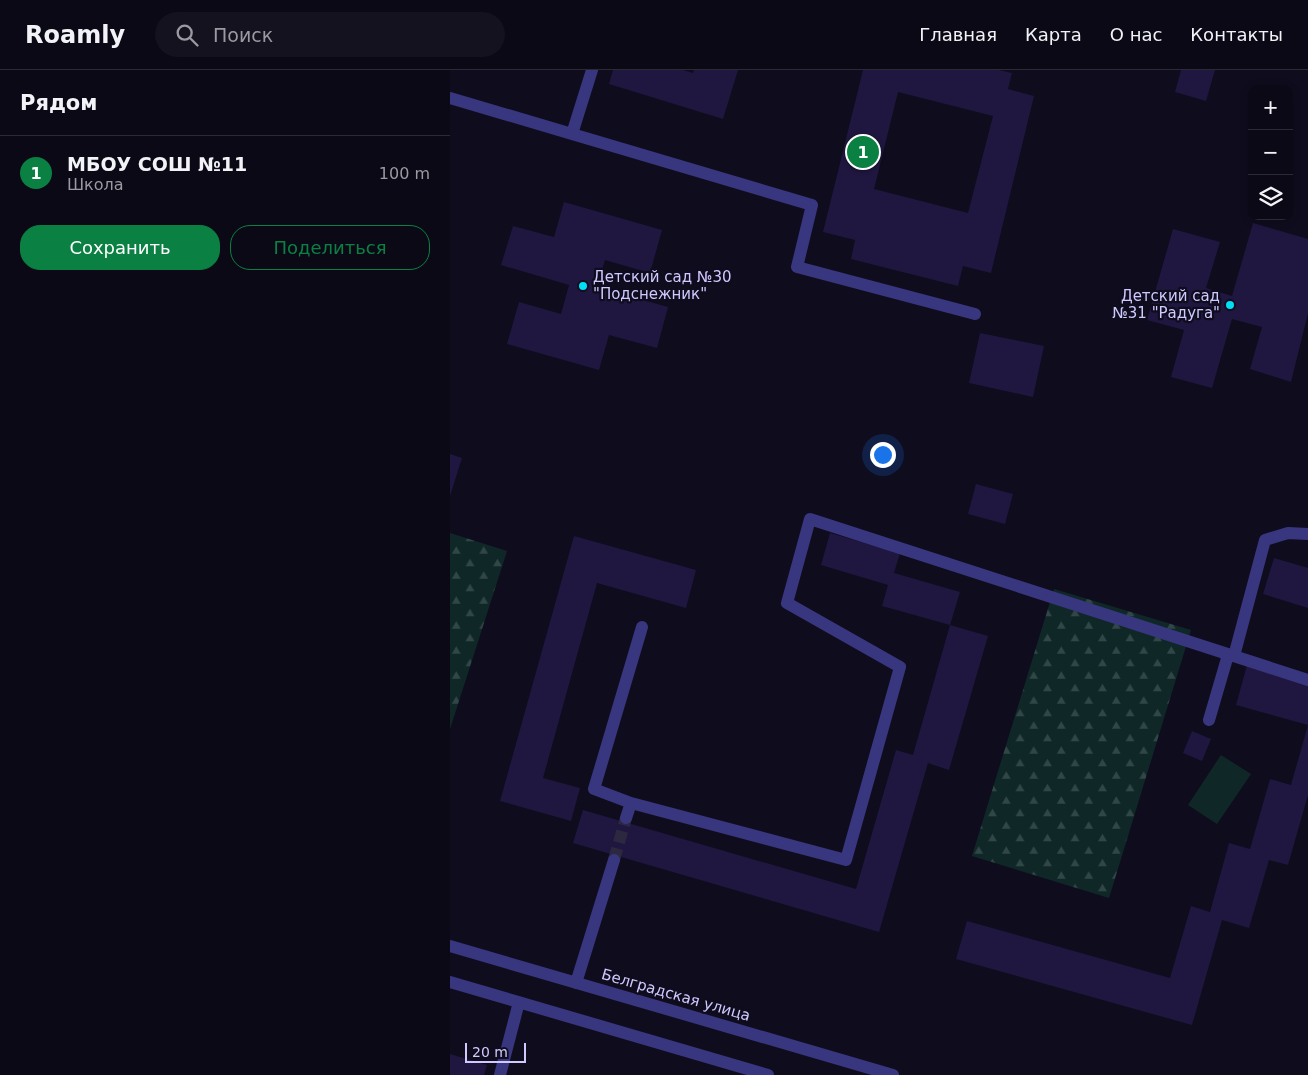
<!DOCTYPE html>
<html lang="ru">
<head>
<meta charset="utf-8">
<style>
  body { margin:0; font-family:"DejaVu Sans",sans-serif; background:#14121f; color:#f1f3f6 }
  .controls { position:absolute; right:15px; top:15px; display:grid; overflow:hidden; border-radius:10px; box-shadow:0 2px 8px #0003 }
  .controls button { width:45px; height:45px; display:grid; place-items:center; padding:0; border:0; border-bottom:1px solid #2b2a35; background:#0b0916; color:#f1f3f6; font:25px sans-serif }
  .scale { position:absolute; left:15px; bottom:12px; width:61px; box-sizing:border-box; padding-left:5px; border:2px solid #cec9ff; border-top:0; font-size:14px; line-height:18px; white-space:nowrap; color:#cec9ff; -webkit-text-stroke:4px #0f0c1e; paint-order:stroke }
  .you { position:absolute; left:432px; top:384px; width:18px; height:18px; margin:-12px; border:4px solid #fff; border-radius:50%; background:#1a73e8; box-shadow:0 0 0 8px #1a73e833 }
  .badge { display:grid; place-items:center; width:32px; height:32px; border-radius:50%; background:#0b8043; color:#fff; font-size:16px; font-weight:700 }
  .pin { position:absolute; translate:-50% -50%; border:2px solid #fff; box-shadow:0 1px 5px #0006 }
  .list { margin:0; padding:0; list-style:none }
  h2 { display:flex; justify-content:space-between; align-items:center; height:65px; margin:0; padding:0 20px; font-size:21px }
  h2 small { font-size:16px; font-weight:400; color:#9a9aa1 }
  .list li { display:grid; grid-template-columns:32px 1fr auto; gap:15px; align-items:center; box-sizing:border-box; height:75px; padding:0 20px; border-top:1px solid #2b2a35 }
  .list b { display:block; font-size:19px; white-space:nowrap }
  .list p { margin:0; font-size:16px; white-space:nowrap; color:#9a9aa1 }
  .list em { font-size:16px; font-style:normal; color:#9a9aa1 }
  .actions { display:flex; gap:10px; padding:15px 20px }
  .actions a { flex:1; padding:11px 0; border:1px solid #0b8043; border-radius:20px; text-align:center; font-size:18px; color:#0b8043 }
  .actions .main { background:#0b8043; color:#fff }
  .icon { flex:none; width:28px; height:28px; fill:none; stroke:currentColor; stroke-width:2; stroke-linecap:round; stroke-linejoin:round }
  .map { position:relative; flex:none; width:858px; height:1005px; overflow:hidden }
  header { display:flex; align-items:center; gap:30px; box-sizing:border-box; height:70px; padding:0 25px; background:#0b0916; border-bottom:1px solid #2b2a35 }
  header strong { font-size:24px }
  nav { display:flex; gap:28px; margin-inline-start:auto; font-size:18px }
  .search { width:350px; height:45px; background:#14121f; display:flex; align-items:center; gap:12px; box-sizing:border-box; padding:0 18px; border-radius:28px; color:#9a9aa1; font-size:19px }
  main { display:flex }
  aside { flex:1; background:#0b0916 }
  .map>svg:first-child { display:block }
</style>
</head>
<body>
<header>
<strong>Roamly</strong>
<div class="search"><svg class="icon" aria-label="search" viewBox="0 0 24 24"><circle cx="10" cy="10" r="6"/><path d="M15 15l6 6"/></svg>Поиск</div>
<nav><a>Главная</a><a>Карта</a><a>О нас</a><a>Контакты</a></nav>
</header>
<main>
<aside>
<h2>Рядом<small></small></h2>
<ul class="list">
<li><span class="badge">1</span><div><b>МБОУ СОШ №11</b><p>Школа</p></div><em>100 m</em></li>
</ul>
<div class="actions"><a class="main">Сохранить</a><a>Поделиться</a></div>
</aside>
<div class="map">
<svg width="858" height="1005" viewBox="0 0 858 1005">
  <defs>
    <pattern id="forest-firs" width="22" height="20" patternUnits="userSpaceOnUse" patternTransform="scale(1.25)"><rect width="22" height="20" fill="#0f2827"/><path d="M5 1l3.5 6h-7zM16 11l3.5 6h-7z" fill="#314647"/></pattern>
  </defs>
  <rect width="100%" height="100%" fill="#0f0c1e"/>
  <!-- forest -->
  <path fill="url(#forest-firs)" d="M0 463 57 481 0 659Z
    M604 519 741 560 659 828 522 786Z"/>
  <!-- pitch -->
  <path fill="#0f2827" d="M771 685 801 704 767 754 738 735Z"/>
  <!-- building -->
  <path fill="#1f173f" fill-rule="evenodd" d="M163 0H233L243 3 244 0H288L273 49 159 14Z
    M413 0H549L562 3 558 19 584 26 541 203 513 196 508 216 401 189 405 170 373 162ZM448 22 543 46 518 143 424 119Z
    M731 0H765L756 31 725 22Z
    M114 132 212 160 200 203 155 190 147 217 218 237 207 278 159 265 149 300 57 274 69 232 111 244 119 215 51 195 63 156 104 167Z
    M803 153 858 169V243L841 312 800 299 812 257 782 249 762 318 721 307 734 260 697 250 723 159 770 172 756 218 782 226Z
    M530 263 594 276 583 327 519 313Z
    M0 384 12 388 0 426Z
    M526 414 563 424 555 454 518 444Z
    M380 463 450 483 444 503 510 522 500 555 432 536 438 515 371 495Z
    M124 466 246 500 236 538 147 513 93 708 130 718 121 751 50 731Z
    M824 488 858 498V538L813 524Z
    M500 555 538 566 499 700 478 693 429 862 123 773 133 740 406 819 446 680 463 685Z
    M797 595 858 612V655L786 635Z
    M858 655V725L838 795 819 790 799 858 772 850 742 955 506 889 517 851 720 908 741 836 760 842 779 773 800 779 820 709 841 715Z
    M742 661 761 669 752 691 733 683Z
    M0 984 37 995 34 1005H0Z"/>
  <g fill="none" stroke-linecap="round" stroke-linejoin="round">
    <!-- minor-tunnel -->
    <path stroke="#2c2840" stroke-width="12" stroke-dasharray="12 6" stroke-linecap="butt" d="M164 790 176 748"/>
    <!-- minor -->
    <path stroke="#38367e" stroke-width="12" d="M0 28 122 64 142 0
      M122 64 362 135 347 197 525 244
      M784 586 815 470 838 463 858 464
      M759 650 778 585
      M181 733 144 719 192 557
      M176 748 181 733 396 790 450 597 337 533 360 449 858 610
      M0 876 443 1005
      M0 912 318 1005
      M126 913 164 790
      M50 1005 69 932"/>
  </g>
  <!-- markers -->
  <g fill="#00dff4" stroke="#0f0c1e" stroke-width="2">
    <circle cx="133" cy="216" r="5"/>
    <circle cx="780" cy="235" r="5"/>
  </g>
  <g text-anchor="middle" dominant-baseline="central" stroke-width="4.5" stroke-linejoin="round" paint-order="stroke">
    <!-- poi labels -->
    <g font-size="15" fill="#cec9ff" stroke="#0f0c1e" text-anchor="start">
      <text x="143" y="207">Детский сад №30<tspan x="143" dy="17">"Подснежник"</tspan></text>
      <text x="770" y="226" text-anchor="end">Детский сад<tspan x="770" dy="17">№31 "Радуга"</tspan></text>
    </g>
    <!-- street labels -->
    <g font-size="15" fill="#cec9ff" stroke="#0f0c1e">
      <text transform="translate(226 925) rotate(16)">Белградская улица</text>
    </g>
  </g>
</svg>
<div class="controls">
<button>+</button>
<button>−</button>
<button><svg class="icon" aria-label="layers" viewBox="0 0 24 24"><path d="M12 4l9 5-9 5-9-5zM3 14l9 5 9-5"/></svg></button>
</div>
<div class="scale">20 m</div>
<div class="you"></div>
<div class="pin badge" style="left:413px;top:82px">1</div>
</div>
</main>
</body>
</html>
